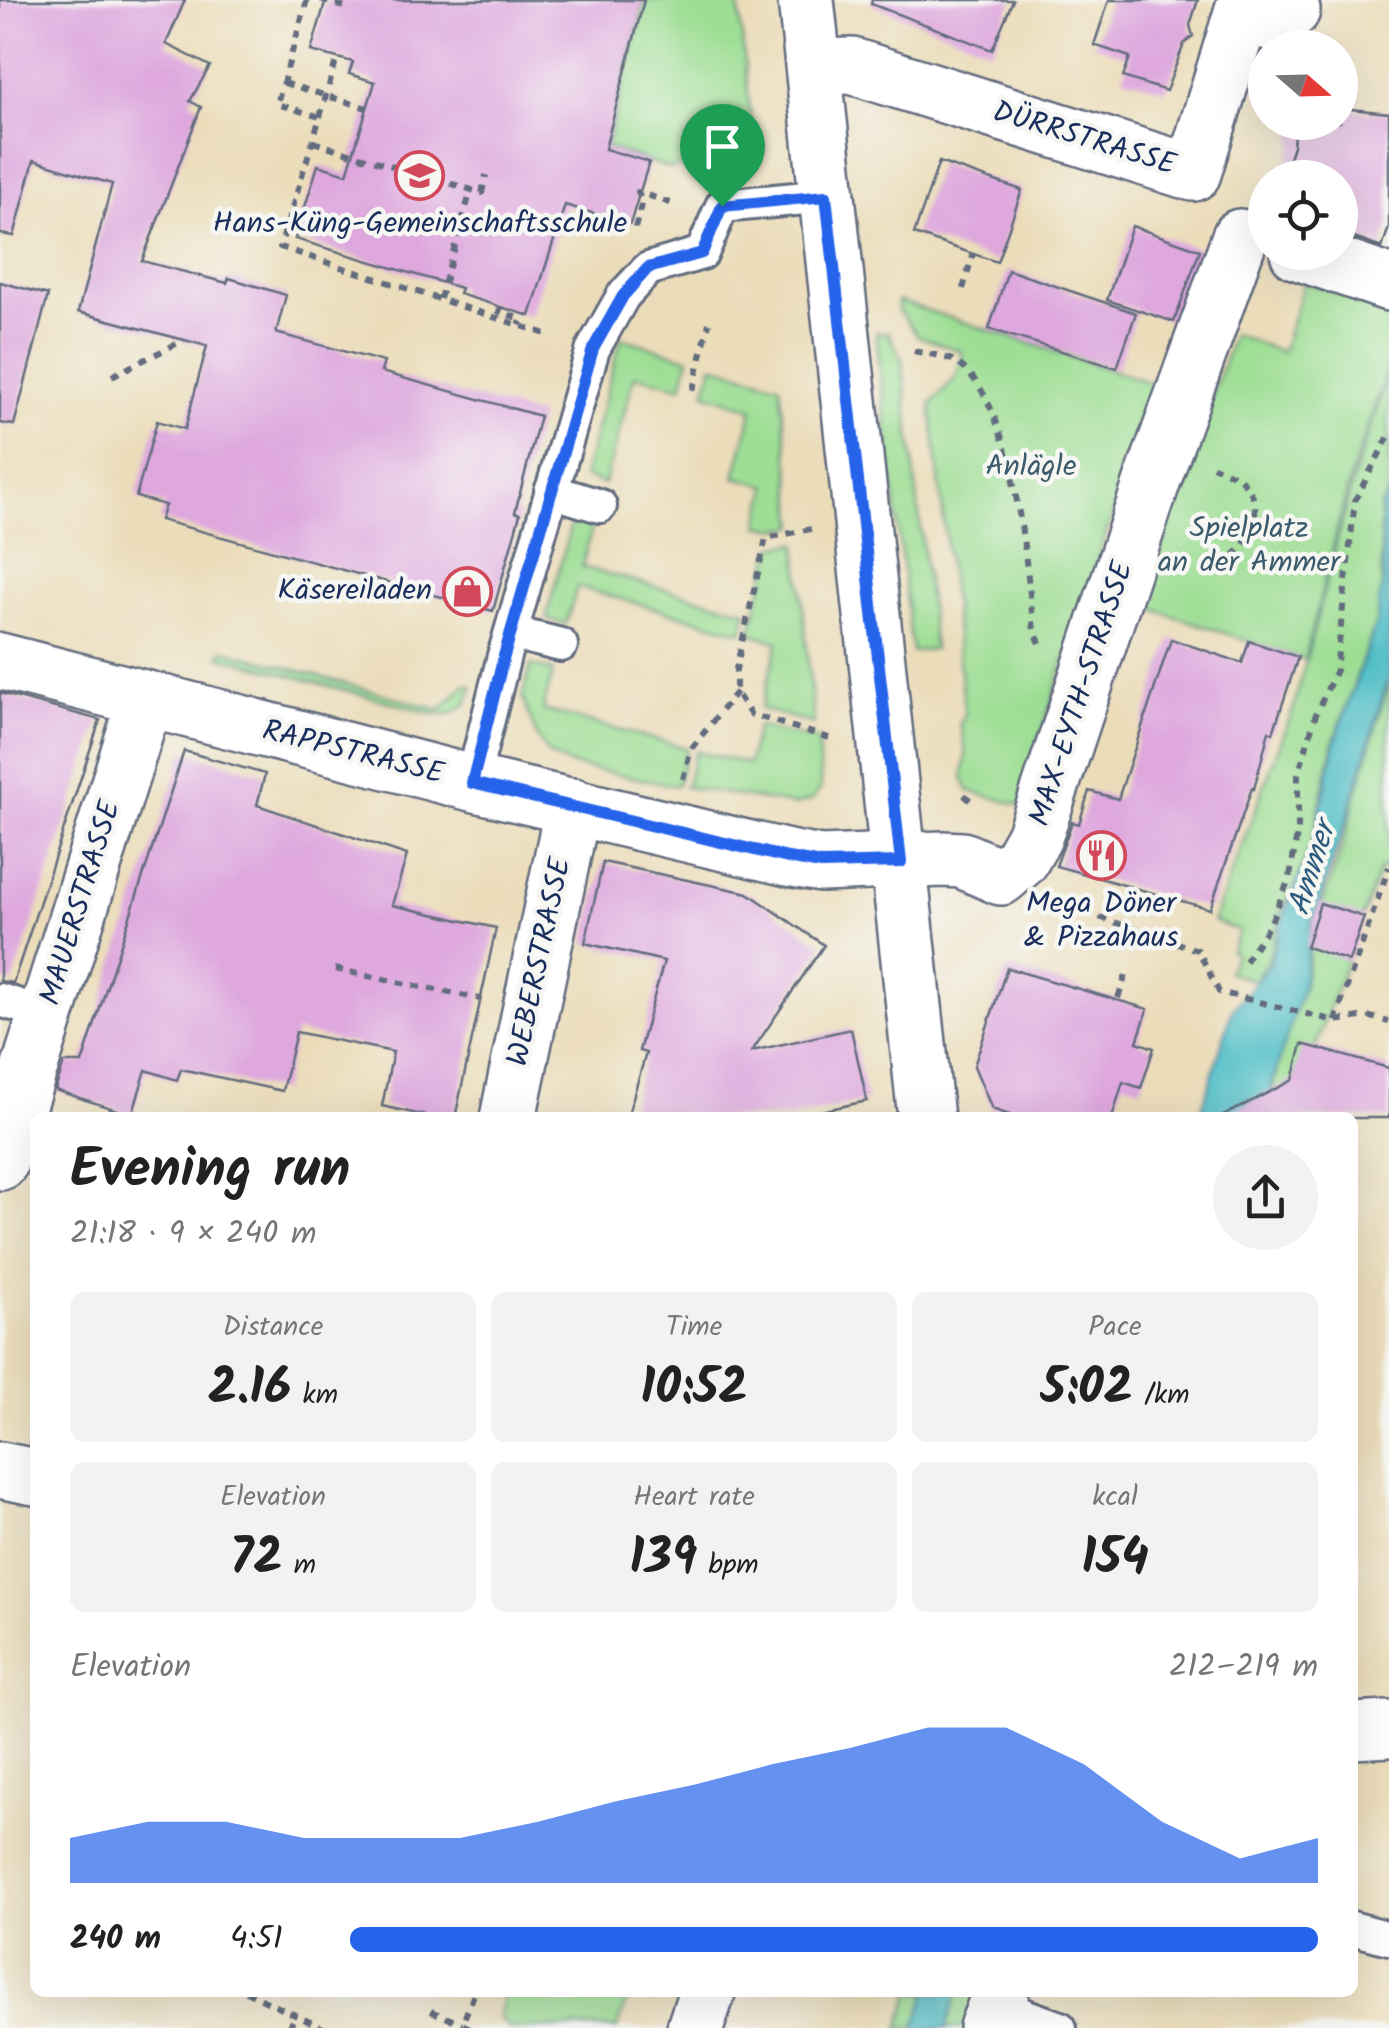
<!DOCTYPE html>
<meta charset="utf-8">
<style>
body{margin:0;font-family:Kalam,sans-serif;background:#f2f2f2;color:#222;height:100vh;display:flex;flex-direction:column;font-size:38px;white-space:nowrap}
*{box-sizing:border-box;margin:0}
p{font-size:32px;color:#767676}
.icon{flex:none;width:55px;height:55px;fill:none;stroke:currentColor;stroke-width:2;stroke-linecap:round;stroke-linejoin:round}
.map{position:relative;flex:1;overflow:hidden}
.sheet{position:absolute;left:30px;top:1112px;width:1328px;height:885px;display:flex;flex-direction:column;background:#fff;border-radius:15px;box-shadow:0 10px 40px #0002}
.sheet>*{flex:none}
.needle{width:65px;rotate:110deg}
.controls{position:absolute;left:1248px;top:30px;display:grid;gap:20px}
.controls a{display:grid;place-items:center;width:110px;height:110px;border-radius:50%;background:#fff;box-shadow:0 10px 40px #0002;font-size:50px}
.pin{position:absolute;display:grid;place-items:center;width:85px;height:85px;color:#fff;margin:-102px -42px;border-radius:50% 50% 50% 0;rotate:-45deg;box-shadow:0 0 10px #0007}
.pin .icon{rotate:45deg}
.round{display:grid;place-items:center;flex:none;width:105px;height:105px;border-radius:52px;background:#f2f2f2}
.summary{display:flex;align-items:center;justify-content:space-between;height:170px;padding:0 40px}
h1{font-size:55px;font-weight:800;line-height:75px}
.stats{display:grid;grid-template-columns:repeat(3,1fr);gap:15px;height:170px;padding:10px 40px}
.stats div{display:grid;align-content:center;border-radius:15px;background:#f2f2f2;text-align:center}
.stats b{font-size:50px;font-weight:800}
.stats small{font-size:28px;font-weight:400}
.stats p{font-size:28px}
.chart{height:280px;padding:20px 40px}
.chart p{display:flex;justify-content:space-between}
.chart svg{width:100%;height:180px;margin-top:10px;fill:#2563eb;opacity:.7}
ul{padding:0 40px;list-style:none;font-size:32px}
li{display:grid;grid-template-columns:160px 120px 1fr;align-items:center;height:75px}
li i{height:25px;border-radius:12px;background:#2563eb}
.map>svg:first-child{display:block}
</style>
<div class="map">
<svg width="1389" height="2028" viewBox="0 0 1389 2028">
<rect width="100%" height="100%" fill="#f6f6f2"/>
<filter id="ink" filterUnits="userSpaceOnUse"><feTurbulence type="fractalNoise" baseFrequency=".01" numOctaves="2"/><feDisplacementMap in="SourceGraphic" scale="20" xChannelSelector="R" yChannelSelector="G"/><feConvolveMatrix kernelMatrix="1 2 1 2 8 2 1 2 1" color-interpolation-filters="sRGB"/></filter>
<filter id="wash" filterUnits="userSpaceOnUse"><feTurbulence type="fractalNoise" baseFrequency=".0048" numOctaves="4" result="noise"/><feDisplacementMap in="SourceGraphic" scale="40" xChannelSelector="R" yChannelSelector="G"/><feGaussianBlur stdDeviation="2.25" result="paint"/><feColorMatrix in="noise" values="0 0 0 0 0 0 0 0 0 0 0 0 0 0 0 0 0 1.4 0 .05"/><feComposite in="paint" operator="in"/></filter>
<g filter="url(#wash)">
<rect width="100%" height="100%" fill="#ebddba"/>
<!-- green -->
<g fill="#9ede94" stroke="#5c8679" stroke-width="2.5">
<polygon points="646,0 738,0 754,147 671,169 606,147"/>
<polygon points="1304,282 1389,309 1389,365 1351,474 1305,660 1141,605 1233,334 1282,352"/>
<polygon points="898,301 1155,384 1024,785 1022,806 969,791 963,778 966,753 960,723 965,716 931,405 956,377 963,352 918,336 898,310"/>
<polygon points="888,332 902,359 934,649 912,652 876,333"/>
<polygon points="621,338 689,358 682,387 635,375 604,484 583,477"/>
<polygon points="713,365 780,385 796,526 777,529 759,525 768,486 735,477 753,409 705,393"/>
<polygon points="1389,373 1389,490 1380,507 1382,588 1376,622 1334,740 1312,841 1296,884 1283,907 1268,960 1254,981 1228,972 1235,954 1231,951 1239,931 1213,921 1293,710 1354,475"/>
<polygon points="572,520 592,526 582,567 747,611 742,632 577,587 566,624 546,619"/>
<polygon points="797,543 814,724 761,709 778,642 750,633 773,547"/>
<polygon points="224,650 440,710 466,684 473,686 467,704 450,714 433,714 219,656"/>
<polygon points="531,665 553,671 543,710 687,748 677,786 570,765 549,755 537,737 522,697"/>
<polygon points="1389,681 1389,863 1379,871 1290,1117 1265,1118 1285,1037 1303,988 1315,922 1339,857"/>
<polygon points="757,726 818,740 821,788 812,800 796,805 685,787 696,751 748,764"/>
<polygon points="503,1993 503,1992 629,1993 617,2028 509,2028 499,2018"/>
<polygon points="911,1993 992,1993 980,2028 899,2028"/>
</g>
<!-- water -->
<g fill="#52c0c8" stroke="#367893" stroke-width="2.5">
<polygon points="1389,492 1389,674 1346,822 1312,922 1302,990 1272,1082 1265,1117 1199,1118 1232,1010 1269,965 1286,910 1314,842 1335,742 1376,623 1383,579 1381,507"/>
<polygon points="927,1993 958,1993 946,2028 915,2028"/>
</g>
<g id="blocks">
<!-- building -->
<g fill="#dea7de">
<polygon points="0,0 185,0 166,44 210,66 190,101 201,107 142,261 227,283 229,278 286,295 276,333 384,362 381,372 540,416 515,512 520,514 493,611 160,520 165,505 136,497 157,421 185,429 207,346 78,312 112,184 34,160 14,236 0,234"/>
<polygon points="326,0 644,0 605,149 649,162 630,224 565,205 530,316 459,294 461,288 295,239 318,165 347,174 375,82 349,74 353,62 311,51"/>
<polygon points="872,0 1013,0 992,50 871,4"/>
<polygon points="1109,0 1198,0 1190,25 1193,36 1184,44 1166,91 1123,77 1130,57 1094,45"/>
<polygon points="1340,108 1389,113 1389,227 1382,248 1340,233 1340,178 1282,178 1293,146 1295,122 1340,122"/>
<polygon points="939,162 1022,190 997,262 914,234"/>
<polygon points="1132,226 1200,250 1174,322 1107,300"/>
<polygon points="1008,270 1136,313 1117,368 989,329"/>
<polygon points="0,282 48,295 14,425 0,423"/>
<polygon points="1171,639 1242,663 1249,641 1298,657 1273,733 1269,731 1254,789 1252,788 1210,909 1056,866 1072,822 1079,824 1089,791 1118,799"/>
<polygon points="0,693 100,720 13,983 0,981"/>
<polygon points="184,751 265,774 257,805 407,855 392,905 496,928 455,1118 435,1118 382,1106 393,1052 296,1032 282,1091 181,1069 177,1080 146,1070 132,1115 55,1090 64,1063 82,1063"/>
<polygon points="603,862 748,893 824,945 752,1051 851,1029 867,1101 788,1118 627,1118 646,1053 639,1051 664,961 585,943"/>
<polygon points="1320,903 1364,917 1349,961 1306,947"/>
<polygon points="1007,968 1148,1009 1137,1042 1154,1048 1141,1088 1123,1082 1112,1118 1018,1118 992,1109 974,1066"/>
<polygon points="1302,1044 1389,1068 1389,1118 1219,1118 1293,1080"/>
</g>
</g>
</g>
<g filter="url(#ink)">
<use href="#blocks" fill-opacity="0" stroke="#646c7e" stroke-width="2.5"/>
<g fill="none" stroke-linecap="round" stroke-linejoin="round">
<defs>
<g id="service">
<polyline points="551,491 600,506"/>
<polyline points="512,633 561,645"/>
<polyline points="472,783 504,656 593,349 623,296 648,269 702,253 722,206 826,196"/>
<polyline points="0,1000 46,1014"/>
<polyline points="1352,1928 1389,1938"/>
<polyline points="996,2005 1060,2028"/>
</g>
<g id="minor">
<polyline points="1242,14 1275,24 1292,10"/>
<polyline points="814,67 852,66 1193,173 1246,0"/>
<polyline points="1298,252 1389,283"/>
<polyline points="0,661 472,783 788,858 821,864 943,859 962,860 1001,877 1021,860 1034,837 1152,482 1240,237"/>
<polyline points="508,1118 573,806"/>
<polyline points="0,1162 145,701"/>
<polyline points="0,1470 35,1477"/>
<polyline points="1352,1731 1389,1729"/>
<polyline points="987,2028 1001,1992"/>
</g>
<g id="secondary">
<polyline points="806,0 926,1118"/>
<polyline points="695,2028 707,1992"/>
</g>
</defs>
<!-- service casing -->
<use href="#service" stroke="#646c7e" stroke-width="38"/>
<!-- minor casing -->
<use href="#minor" stroke="#646c7e" stroke-width="60"/>
<!-- secondary casing -->
<use href="#secondary" stroke="#646c7e" stroke-width="60"/>
<!-- path -->
<g stroke="#646c7e" stroke-width="6" stroke-dasharray="8 8" stroke-linecap="butt">
<polyline points="307,0 277,104 320,117 280,247 552,336"/>
<polyline points="321,0 351,9"/>
<polyline points="284,83 367,108"/>
<polyline points="320,117 337,57"/>
<polyline points="313,142 482,193 486,175"/>
<polyline points="635,228 642,202 638,192 676,205"/>
<polyline points="963,289 973,254"/>
<polyline points="440,299 471,190"/>
<polyline points="501,307 499,312 522,319 519,325"/>
<path d="M914 351C926 354 941 355 952 360 1014 391 1026 566 1034 630L1040 643"/>
<polyline points="112,376 184,340"/>
<polyline points="693,390 709,323"/>
<polyline points="811,529 766,538 736,669 736,692 750,714 829,738"/>
<path d="M1207 574C1239 562 1276 511 1241 480 1233 474 1222 470 1213 466"/>
<polyline points="683,779 691,749 736,692"/>
<polyline points="964,795 976,805"/>
<polyline points="1054,902 1198,950 1219,992 1335,1021 1367,1016 1389,1022"/>
<polyline points="1245,961 1270,924 1290,877 1298,828 1298,775 1316,714 1336,670 1355,500 1389,436"/>
<polyline points="335,969 480,999"/>
<polyline points="1118,998 1126,975"/>
<polyline points="1335,1021 1389,867"/>
<polyline points="246,1992 323,2028"/>
<polyline points="431,2011 462,2024"/>
<polyline points="289,2028 296,2015"/>
<polyline points="470,2028 462,2024 475,1992"/>
</g>
<!-- service -->
<use href="#service" stroke="#fff" stroke-width="32"/>
<!-- minor -->
<use href="#minor" stroke="#fff" stroke-width="55"/>
<!-- secondary -->
<use href="#secondary" stroke="#fff" stroke-width="55"/>
</g>
</g>
<g fill="none" stroke-linecap="round" stroke-linejoin="round" filter="url(#ink)">
<defs>
<polygon id="route" points="826,196 901,862 821,864 788,858 472,783 504,656 593,349 623,296 648,268 702,253 722,206"/>
</defs>
<!-- route casing -->
<use href="#route" stroke="#fff" stroke-width="20"/>
<!-- route -->
<use href="#route" stroke="#2563eb" stroke-width="12"/>
</g>
<!-- icons -->
<defs>
<symbol id="school-ring" viewBox="-11 -11 22 22"><circle r="9.5" fill="#f6f6f2" stroke="#d1495b" stroke-width="1.5"/><path d="M0-5L7-2L0 1L-7-2ZM-4 1L0 2.5L4 1V4Q0 6-4 4Z" fill="#d1495b"/></symbol>
<symbol id="shop-ring" viewBox="-11 -11 22 22"><circle r="9.5" fill="#f6f6f2" stroke="#d1495b" stroke-width="1.5"/><path d="M-5-2.5h2.3a2.7 3.5 0 0 1 5.4 0H5L5.5 6h-11ZM-1.5-2.5h3a1.5 2.3 0 0 0-3 0Z" fill="#d1495b"/></symbol>
<symbol id="restaurant-ring" viewBox="-11 -11 22 22"><circle r="9.5" fill="#f6f6f2" stroke="#d1495b" stroke-width="1.5"/><path d="M-5-6h1v4h1v-4h1v4h1v-4h1v5L-1.5 .5V6h-2V.5L-5-1ZM5-6V6H3V1.5H1.5Q1.5-4 5-6Z" fill="#d1495b"/></symbol>
</defs>
<g fill-rule="evenodd">
<use href="#school-ring" x="392" y="148" width="55" height="55"/>
<use href="#shop-ring" x="440" y="564" width="55" height="55"/>
<use href="#restaurant-ring" x="1074" y="828" width="55" height="55"/>
</g>
<g text-anchor="middle" dominant-baseline="central" stroke-width="9" stroke-linejoin="round" paint-order="stroke">
<!-- street labels -->
<g font-size="30" fill="#1b2f5e" stroke="#f6f6f2">
<text transform="translate(1084 139) rotate(17)">DÜRRSTRASSE</text>
<text transform="translate(1082 694) rotate(-72)">MAX-EYTH-STRASSE</text>
<text transform="translate(353 753) rotate(14)">RAPPSTRASSE</text>
<text transform="translate(81 903) rotate(-73)">MAUERSTRASSE</text>
<text transform="translate(540 962) rotate(-78)">WEBERSTRASSE</text>
</g>
<!-- poi labels -->
<g font-size="30" fill="#1b2f5e" stroke="#f6f6f2">
<text x="420" y="224">Hans-Küng-Gemeinschaftsschule</text>
<text x="432" y="591" text-anchor="end">Käsereiladen</text>
<text x="1101" y="904">Mega Döner<tspan x="1101" dy="34">&amp; Pizzahaus</tspan></text>
</g>
<!-- park labels -->
<g font-size="30" fill="#3c5b6c" stroke="#f6f6f2">
<text x="1031" y="467">Anlägle</text>
<text x="1249" y="529">Spielplatz<tspan x="1249" dy="34">an der Ammer</tspan></text>
</g>
<!-- water labels -->
<g font-size="32" font-style="italic" fill="#2c5a7e" stroke="#f6f6f2">
<text transform="translate(1313 869) rotate(-73)">Ammer</text>
</g>
</g>
</svg>
<div class="controls">
<a><svg class="needle" viewBox="-14 -14 28 28"><path d="M0-13l5 13h-10z" fill="#e53935"/><path d="M0 13l5-13h-10z" fill="#767676"/></svg></a>
<a><svg class="icon" aria-label="locate" viewBox="0 0 24 24"><circle cx="12" cy="12" r="6"/><path d="M12 2v4M12 18v4M2 12h4M18 12h4"/></svg></a>
</div>
<div class="pin" style="left:722px;top:206px;background:#1e9e55"><svg class="icon" aria-label="arrive" viewBox="0 0 24 24"><path d="M6 21V4h12l-3 4 3 4H6"/></svg></div>
<section class="sheet">
<div class="summary"><div><h1>Evening run</h1><p>21:18 · 9 × 240 m</p></div><a class="round"><svg class="icon" aria-label="share" viewBox="0 0 24 24"><path d="M12 15V3M7 8l5-5 5 5M5 13v7h14v-7"/></svg></a></div>
<div class="stats">
<div><p>Distance</p><b>2.16<small> km</small></b></div>
<div><p>Time</p><b>10:52</b></div>
<div><p>Pace</p><b>5:02<small> /km</small></b></div>
</div>
<div class="stats">
<div><p>Elevation</p><b>72<small> m</small></b></div>
<div><p>Heart rate</p><b>139<small> bpm</small></b></div>
<div><p>kcal</p><b>154</b></div>
</div>
<div class="chart"><p><span>Elevation</span>212–219 m</p>
<svg viewBox="0 0 160 44" preserveAspectRatio="none"><path d="M0 44V33L10 29L20 29L30 33L40 33L50 33L60 29L70 24L80 20L90 15L100 11L110 6L120 6L130 15L140 29L150 38L160 33V44z"/></svg>
</div>
<ul>
<li><b>240 m</b>4:51<i style="width:100%"></i></li>
</ul>
</section>
</div>
